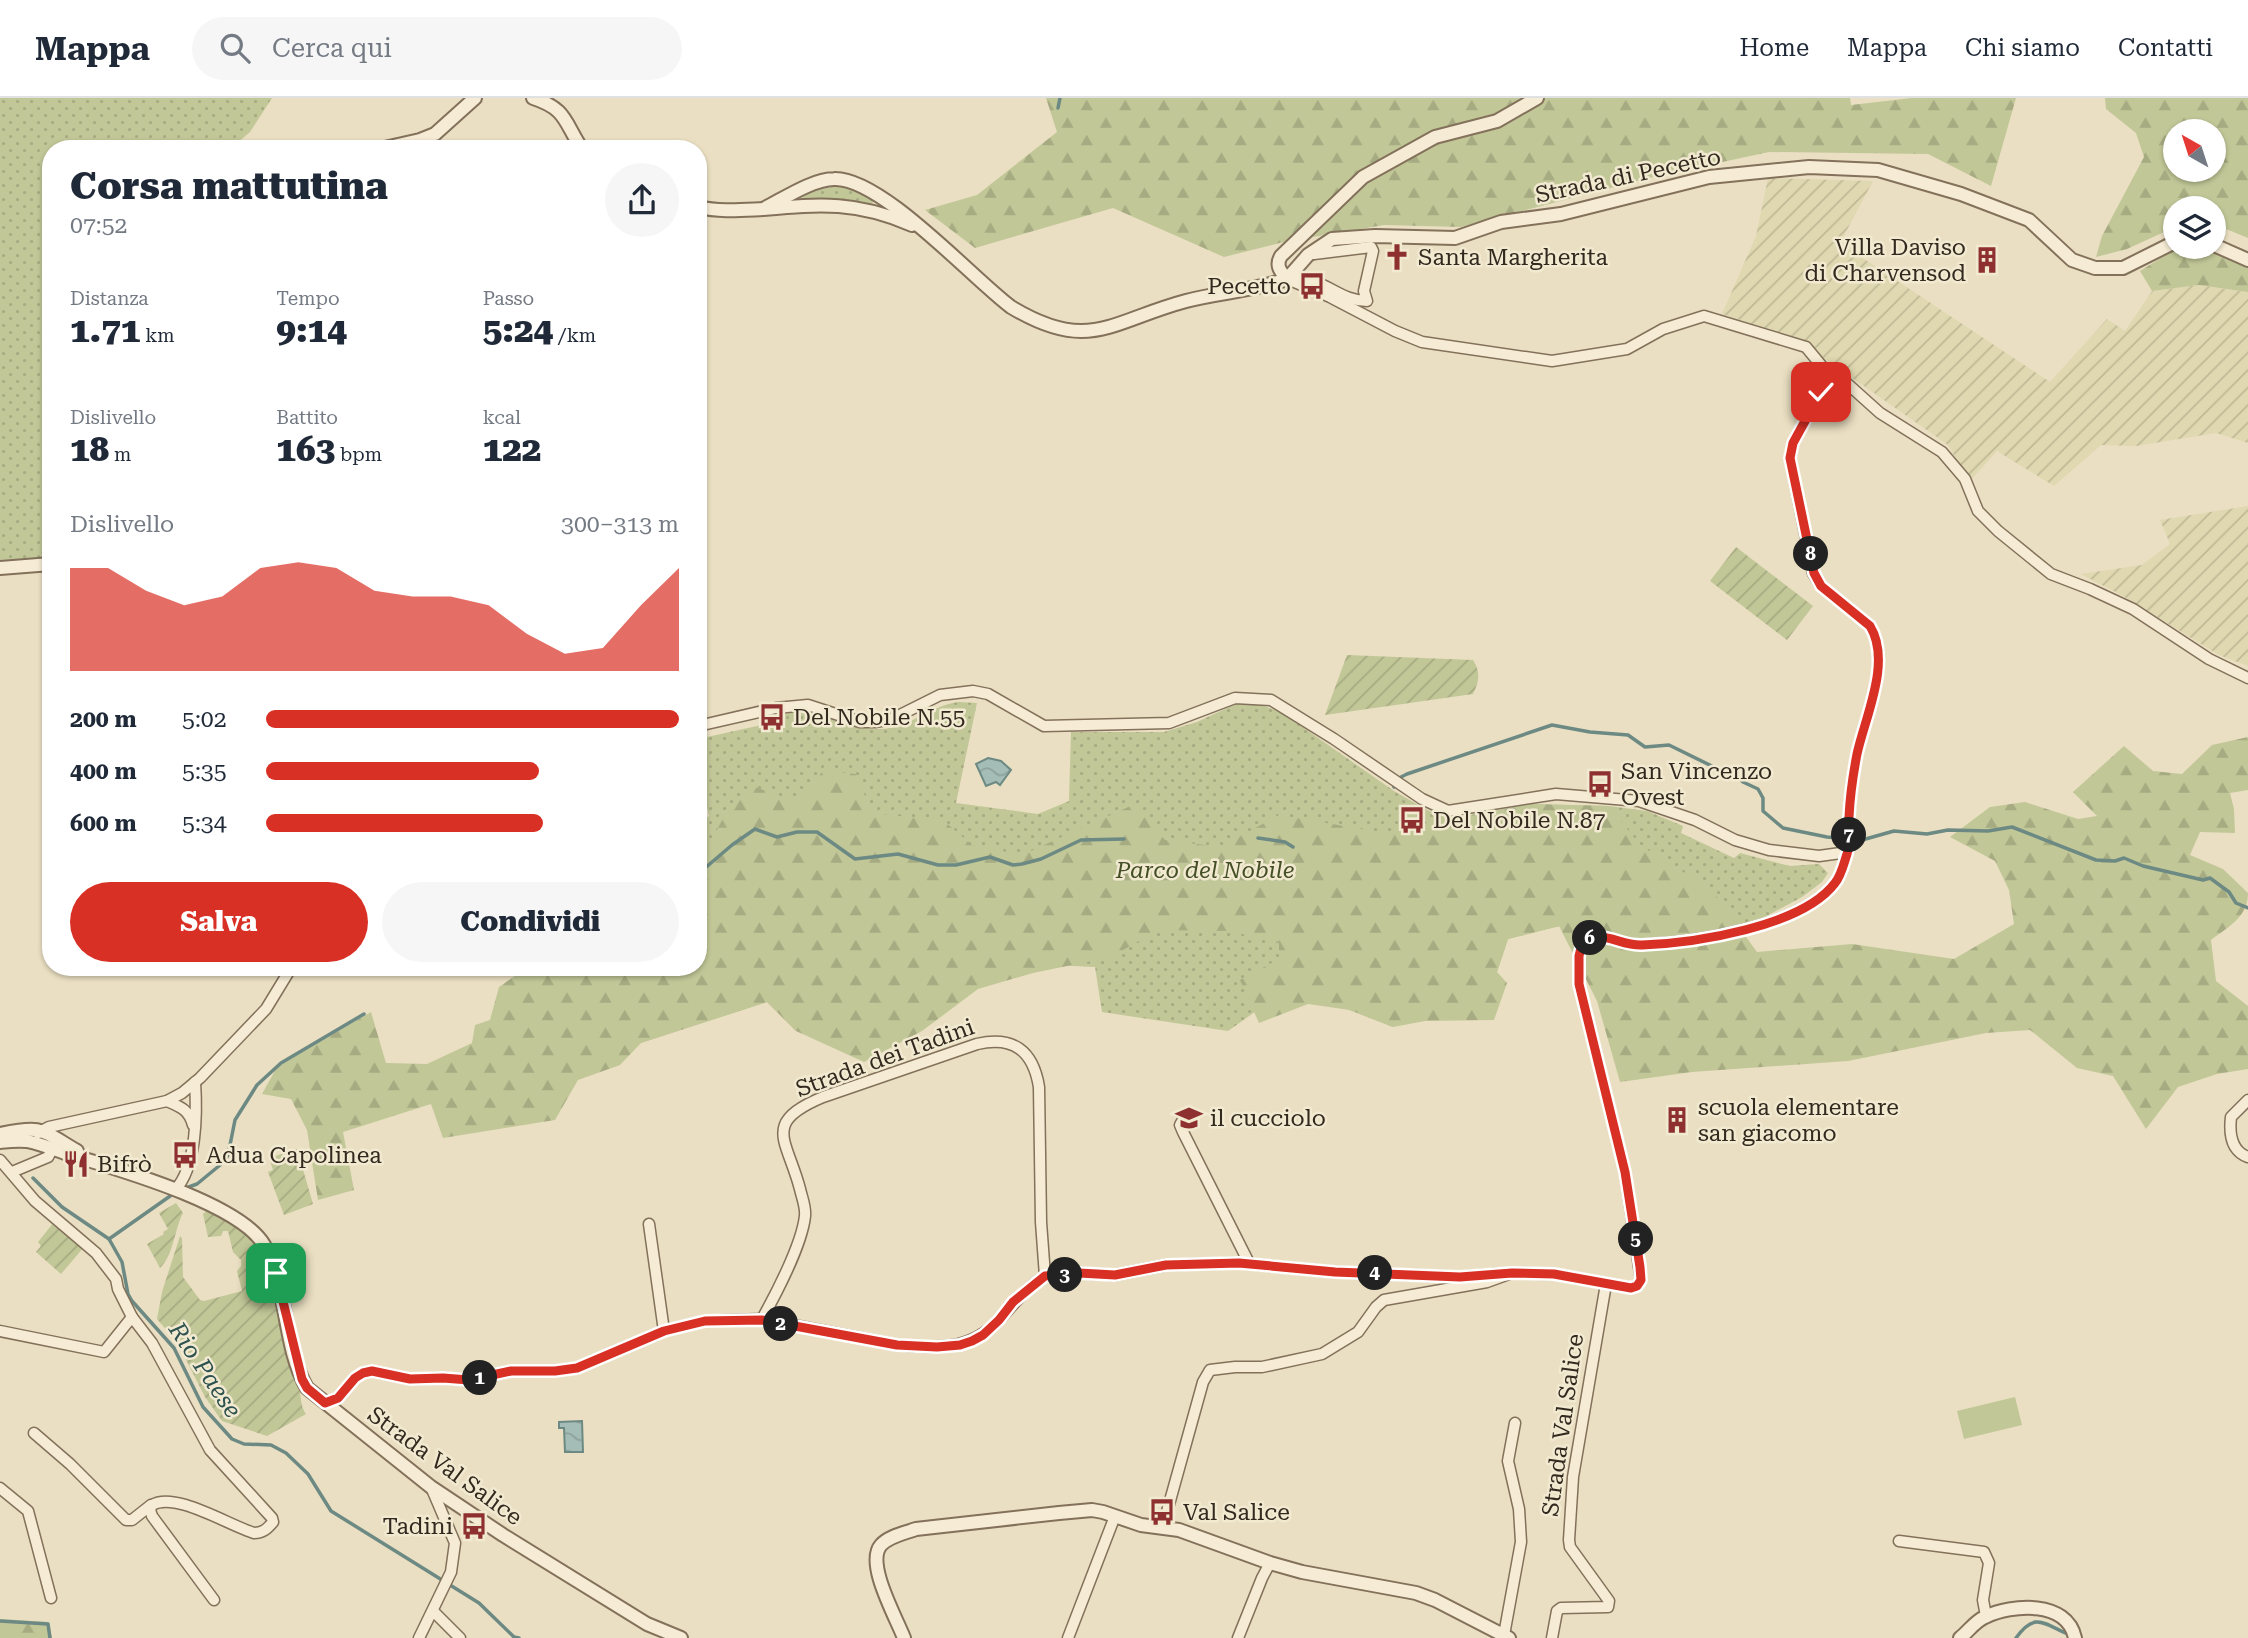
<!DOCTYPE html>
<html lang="it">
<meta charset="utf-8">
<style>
body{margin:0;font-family:"Roboto Serif",serif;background:#f6f6f7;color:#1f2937;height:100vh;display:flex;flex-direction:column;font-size:26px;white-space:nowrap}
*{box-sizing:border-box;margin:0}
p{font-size:23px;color:#747a83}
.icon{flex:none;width:38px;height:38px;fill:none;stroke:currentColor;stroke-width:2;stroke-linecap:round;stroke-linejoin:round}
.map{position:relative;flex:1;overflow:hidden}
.sheet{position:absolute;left:42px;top:42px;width:665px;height:836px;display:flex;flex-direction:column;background:#fff;border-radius:28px;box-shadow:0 2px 5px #0004}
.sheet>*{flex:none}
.needle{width:46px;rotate:321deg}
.controls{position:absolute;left:2163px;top:21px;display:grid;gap:14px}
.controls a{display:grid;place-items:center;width:63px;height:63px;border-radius:50%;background:#fff;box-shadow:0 2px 5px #0004;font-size:35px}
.pin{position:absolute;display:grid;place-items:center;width:60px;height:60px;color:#fff;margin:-30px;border-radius:14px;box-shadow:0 4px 10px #0006}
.km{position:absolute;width:35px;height:35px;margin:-18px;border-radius:50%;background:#222;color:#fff;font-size:19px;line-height:35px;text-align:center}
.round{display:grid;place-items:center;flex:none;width:74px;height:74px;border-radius:37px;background:#f6f6f7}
.summary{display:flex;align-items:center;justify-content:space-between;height:119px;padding:0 28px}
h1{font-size:38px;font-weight:800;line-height:52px}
.figures{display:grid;grid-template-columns:repeat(3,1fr);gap:10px;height:119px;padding:7px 28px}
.figures div{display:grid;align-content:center}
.figures b{font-size:35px;font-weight:800}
.figures small{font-size:19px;font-weight:400}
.figures p{font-size:19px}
.chart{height:196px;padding:14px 28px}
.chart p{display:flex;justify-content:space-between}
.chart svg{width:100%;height:126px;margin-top:7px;fill:#d93025;opacity:.7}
.button{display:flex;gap:14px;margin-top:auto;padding:14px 28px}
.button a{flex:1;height:80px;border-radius:42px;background:#d93025;color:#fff;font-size:28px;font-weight:800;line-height:80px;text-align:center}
.button a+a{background:#f6f6f7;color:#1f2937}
ul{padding:0 28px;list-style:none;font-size:23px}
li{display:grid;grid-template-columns:112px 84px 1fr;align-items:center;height:52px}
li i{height:18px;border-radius:9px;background:#d93025}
header{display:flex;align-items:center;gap:42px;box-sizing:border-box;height:98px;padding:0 35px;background:#fff;border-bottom:2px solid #e0e1e3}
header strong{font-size:33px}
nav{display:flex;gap:38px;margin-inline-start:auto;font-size:24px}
.search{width:490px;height:63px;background:#f6f6f7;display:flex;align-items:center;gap:18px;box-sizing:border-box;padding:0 24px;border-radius:38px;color:#747a83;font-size:26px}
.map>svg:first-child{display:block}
</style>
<header>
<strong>Mappa</strong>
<div class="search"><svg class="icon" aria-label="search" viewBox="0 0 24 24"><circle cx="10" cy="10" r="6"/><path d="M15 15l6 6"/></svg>Cerca qui</div>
<nav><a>Home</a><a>Mappa</a><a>Chi siamo</a><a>Contatti</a></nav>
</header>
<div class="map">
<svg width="2248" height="1540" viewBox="0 0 2248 1540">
<defs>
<pattern id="farmland-furrows" width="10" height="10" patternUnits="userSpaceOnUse" patternTransform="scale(1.75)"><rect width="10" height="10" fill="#dfd8b0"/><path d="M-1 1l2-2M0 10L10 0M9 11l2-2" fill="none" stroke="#c0b997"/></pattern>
<pattern id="grass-dots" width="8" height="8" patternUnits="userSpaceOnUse" patternTransform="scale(1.75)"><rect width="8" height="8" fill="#c1c797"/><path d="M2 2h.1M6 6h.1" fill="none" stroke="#a6ab82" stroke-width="1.8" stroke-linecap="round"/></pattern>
<pattern id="forest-firs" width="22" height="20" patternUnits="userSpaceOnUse" patternTransform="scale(1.75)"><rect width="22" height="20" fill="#c1c797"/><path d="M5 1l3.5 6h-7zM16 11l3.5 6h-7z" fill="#a6ab82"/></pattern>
<pattern id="garden-furrows" width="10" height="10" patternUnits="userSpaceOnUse" patternTransform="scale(1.75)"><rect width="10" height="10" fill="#c1c797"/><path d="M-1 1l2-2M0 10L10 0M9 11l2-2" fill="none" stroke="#a6ab82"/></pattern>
<pattern id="water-waves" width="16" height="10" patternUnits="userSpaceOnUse" patternTransform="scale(1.75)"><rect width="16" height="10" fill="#a4bdb6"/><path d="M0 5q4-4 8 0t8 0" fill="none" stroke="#8ea29c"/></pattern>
</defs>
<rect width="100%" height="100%" fill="#eadfc2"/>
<!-- farmland -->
<g fill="url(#farmland-furrows)">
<polygon points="1768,80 1873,83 1840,145 2050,284 2107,221 2125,233 2152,193 2199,187 2248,194 2248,345 2216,335 2136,348 2101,347 2054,388 1997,353 1970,383 1948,347 1797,241 1722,216 1756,138"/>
<polygon points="2248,408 2248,568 2219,557 2123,498 2081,476 2142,467 2170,446 2160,422"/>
</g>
<!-- grass -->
<g fill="url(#grass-dots)">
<polygon points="0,0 272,0 250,34 230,51 51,51 51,458 27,462 0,463"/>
<path d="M838 88 850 91 874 102 871 108 799 103C808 92 825 90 838 88Z"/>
<path d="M959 604 977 605 956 705 1038 716 1069 703 1071 634H1164L1197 624 1238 605 1258 606 1281 614 1394 693 1427 712 1452 720 1531 706 1609 708 1647 713 1683 728 1681 735 1734 760 1740 755 1790 768 1819 766 1828 775 1822 784 1802 799 1748 828 1703 835 1560 828 1508 841 1497 874 1393 929 1290 889 1228 933 1102 914 1095 869 987 864 904 908 796 933 767 904 588 962 698 870V725L709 718 703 692 698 690V641L771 625V618C785 616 800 613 814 615 836 620 855 631 878 631 908 632 930 607 959 604Z"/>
</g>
<!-- forest -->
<g fill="url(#forest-firs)" fill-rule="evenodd">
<polygon points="1046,0 1850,0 1851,7 1912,0 2016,0 1991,88 1928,56 1769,54 1657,78 1461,129 1384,127 1284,144 1224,159 1113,110 975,150 925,112 977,97 1057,34"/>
<path d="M2105 0H2248V140L2214 126V110H2175V129L2127 151 2096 159 2102 138 2144 59 2136 35 2106 11ZM2175 33H2214V72H2175Z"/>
<polygon points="2204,149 2248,166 2248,194 2199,187 2152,193 2140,173 2177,150"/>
<path d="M2248 639V692L2230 695 2234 711 2235 735 2200 734 2190 757 2223 771 2248 795C2248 819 2228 829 2211 842L2216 883 2248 908V971L2217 976 2178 989 2146 1031 2113 978 2077 970 2030 932 1986 935 1848 963 1692 974 1620 984 1597 903 1559 828 1508 841 1497 874 1507 885 1494 922 1425 923 1393 929 1350 912 1308 906 1259 925 1240 882 1279 861V844L1229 833 1158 832 1111 859 1033 875 978 891 922 933 864 964 796 933 767 904 641 945 620 967 578 982 555 1022 443 1040 431 1006 343 1034 354 1092 318 1102 307 1032 291 1001 262 996 277 969 371 914 386 965 427 966 472 945 475 927 490 922 499 889 526 870H698V767L727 713 755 689 786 700 799 701 823 673 856 676 872 715 944 723 972 747 1022 757 1135 706 1165 742 1221 749 1279 717 1385 735 1531 706 1609 708 1640 747 1712 792 1757 854 1852 846 1954 861 2014 826 2009 792 1995 763 1950 739 1990 709 2025 704 2078 721 2097 718 2073 694 2124 648 2153 673 2182 676 2212 647Z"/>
<polygon points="0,1521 49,1524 52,1540 0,1540"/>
</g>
<!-- garden -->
<g fill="url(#garden-furrows)">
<polygon points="1736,449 1813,508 1787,542 1710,483"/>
<path d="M1347 557 1473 562C1481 574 1479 584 1473 596L1325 617Z"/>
<polygon points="297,1051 313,1106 284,1117 268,1074 273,1072 269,1060"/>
<path d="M176 1105 183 1115C174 1132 174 1157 160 1170L147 1146 164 1136 163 1134 168 1131 159 1115Z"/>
<path d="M206 1113C222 1120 240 1130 252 1143 278 1170 286 1241 294 1278 303 1289 298 1305 306 1316L267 1338 222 1323 205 1299 177 1244 157 1221 162 1194 180 1138 182 1140 183 1179 200 1202 204 1203 242 1193 237 1173 241 1168V1162L233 1154 228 1133H223L221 1138 208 1139 203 1116Z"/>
<polygon points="54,1124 84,1149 61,1176 36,1154 41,1148 38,1144"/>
</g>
<!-- pitch -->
<polygon fill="#c1c797" points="2015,1299 2022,1327 1964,1341 1957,1313"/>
<!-- water -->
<g fill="url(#water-waves)" stroke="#6c8a83" stroke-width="2">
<polygon points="988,660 1001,663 1011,672 1000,687 996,684 986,688 976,666"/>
<polygon points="582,1323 583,1354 565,1354 564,1330 559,1330 559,1324"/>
</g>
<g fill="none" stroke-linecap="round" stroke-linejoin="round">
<!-- stream -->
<g stroke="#6c8a83" stroke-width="3.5">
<polyline points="1058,10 1060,0"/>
<polyline points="1394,689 1401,679 1407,676 1552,627 1590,634 1628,637 1645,649 1669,647 1724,674 1735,676 1743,684 1758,691 1763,700 1763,713 1783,730 1827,739 1862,742 1894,733 1927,736 1948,732 1988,733 2012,729 2096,762 2115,763 2124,760 2143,768 2203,782 2210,780 2229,794 2236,805 2248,810"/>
<polyline points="1258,740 1285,744 1293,749"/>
<polyline points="698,776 732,747 755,731 777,739 797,734 817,734 855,761 898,756 938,767 956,767 990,759 1013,767 1022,766 1041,761 1081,742 1124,741"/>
<polyline points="33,1080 62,1109 109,1141 122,1164 128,1196 132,1203 174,1250 203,1309 232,1341 244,1346 271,1347 286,1355 308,1376 331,1413 479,1505 514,1539 519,1540"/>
<polyline points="183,1091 197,1086 225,1063 228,1057 235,1022 257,987 281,965 364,916"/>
<polyline points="109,1141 173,1096"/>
<polyline points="0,1523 48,1526 50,1540"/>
<path d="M2016 1540C2035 1513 2044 1526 2070 1537"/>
</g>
<defs>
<g id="minor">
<polyline points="1287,181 1330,199 1395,233 1422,244 1552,263 1627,251 1663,231 1704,218 1806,249 1825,272 1841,280 1880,315 1942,354 1965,381 1978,413 1998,433 2051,476 2090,491 2133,511 2209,561 2248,580"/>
<path d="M1288 181C1324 177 1337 203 1367 203L1364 193 1373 153 1371 149 1314 156"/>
<polyline points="698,628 776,610 808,607 860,624 875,624 892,621 940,597 973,593 988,596 1044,628 1169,625 1235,600 1271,602 1334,641 1422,701 1448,713 1556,696 1639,703 1695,722 1735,742 1769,752 1819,758 1848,754"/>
<path d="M2248 1002 2231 1019C2229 1036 2231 1053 2248 1059"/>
<path d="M167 1003C181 1009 189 1012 193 1027"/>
<polyline points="1184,1020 1180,1027 1183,1034 1249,1165"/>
<polyline points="38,1035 49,1029 167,1003 182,995 200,980 266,911 291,870"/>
<polyline points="0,1062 35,1103 96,1155 116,1181 118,1191 132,1219 104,1254 0,1233"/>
<polyline points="12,1074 48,1059 53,1050"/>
<path d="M175 1092C197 1069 197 1014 195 984"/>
<polyline points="649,1126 664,1233"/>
<path d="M132 1219 152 1245 210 1352 272 1420 273 1424C267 1431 263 1435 254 1435 228 1427 175 1393 152 1407L150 1412 152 1418 214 1502"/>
<path d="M762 1221 897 1247C936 1250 969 1253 998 1223 1015 1205 1023 1193 1045 1178"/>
<path d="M325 1305 338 1300 355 1280 363 1275 372 1273 410 1281 443 1280 469 1282 511 1273H555L577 1270 664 1233 705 1223 762 1221C776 1196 802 1146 805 1118 806 1109 802 1100 800 1091 787 1041 761 1025 823 999L977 946C1013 938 1033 952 1039 989L1041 1124 1045 1178 1079 1175 1115 1177 1166 1167 1239 1165 1335 1174 1460 1179 1497 1176"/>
<polyline points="34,1335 70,1366 126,1422 132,1422 151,1407"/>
<polyline points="0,1390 28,1413 51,1500"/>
<path d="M1163 1428 1203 1284 1210 1272 1235 1269H1262L1322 1256 1358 1234 1376 1209 1384 1202 1487 1184 1512 1175 1554 1176 1631 1190 1637 1188 1641 1182 1625 1074 1579 886V858L1582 846C1604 830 1618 848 1642 847 1695 844 1801 829 1835 785 1841 778 1844 765 1847 756 1851 744 1849 732 1849 719 1850 698 1853 677 1857 656 1865 618 1892 565 1870 528L1821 488 1813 475 1790 360 1793 345 1821 294 1825 272"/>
<polyline points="1899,1443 1984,1454 1989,1465 1983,1502 1986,1518"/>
<polyline points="433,1513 460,1540"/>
<polyline points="1504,1537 1521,1444 1519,1411 1508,1363 1515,1325"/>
<polyline points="419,1540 451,1474 455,1445 431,1389"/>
<polyline points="1068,1540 1115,1418"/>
<polyline points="1238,1540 1262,1480 1270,1465"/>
<polyline points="1552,1540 1557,1513 1561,1510 1608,1509 1609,1503 1570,1449 1569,1442 1573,1379 1606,1186"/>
</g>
<g id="tertiary">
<path d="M533 0C567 11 564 24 582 51"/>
<polyline points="380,51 420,42 435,36 475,0"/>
<path d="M698 109C720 114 741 112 763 111 821 106 857 103 912 127"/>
<path d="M765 110C783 101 813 81 834 81 881 79 972 180 1011 209 1089 256 1111 223 1186 203 1220 194 1254 193 1287 181"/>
<polyline points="2214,147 2248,162"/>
<polyline points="1287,181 1308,157 1332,141 1375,138 1455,140 1501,124 1561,116 1709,79 1809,69 1878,72 1961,96 2029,122 2072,162 2095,170 2123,170 2175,144"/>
<path d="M1287 181C1281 174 1275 168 1281 158L1363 79 1435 39 1497 23 1537 0"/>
<polyline points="0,470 51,466"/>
<path d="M0 1036C44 1027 41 1032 77 1053"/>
<path d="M0 1044C9 1043 17 1042 27 1043 41 1046 54 1051 68 1056 114 1070 240 1105 264 1147 289 1191 282 1247 307 1290L431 1389 503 1437 647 1526 681 1540"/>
<path d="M904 1540C896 1519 865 1465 881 1447 889 1438 905 1435 916 1431L1059 1415 1092 1412 1103 1414 1141 1427 1179 1432 1270 1465 1302 1474 1416 1495 1435 1502 1509 1540"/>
<path d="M1960 1540C1968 1534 1975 1523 1985 1519 2012 1506 2067 1502 2075 1540"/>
</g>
</defs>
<!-- minor casing -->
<use href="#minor" stroke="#83715b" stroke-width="13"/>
<!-- tertiary casing -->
<use href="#tertiary" stroke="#83715b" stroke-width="16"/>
<!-- minor -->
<use href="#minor" stroke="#f6ecd5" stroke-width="10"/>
<!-- tertiary -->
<use href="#tertiary" stroke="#f6ecd5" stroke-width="12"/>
</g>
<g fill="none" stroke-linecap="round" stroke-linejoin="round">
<defs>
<path id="route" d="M276 1175 302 1281 307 1290 325 1305 338 1300 355 1280 363 1275 372 1273 410 1281 443 1280 469 1282 511 1273H555L577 1270 664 1233 705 1223 762 1222 897 1247 937 1249 960 1247 972 1243 983 1237 999 1222 1013 1204 1045 1178 1079 1175 1115 1177 1166 1167 1239 1165 1335 1174 1460 1179 1512 1175 1554 1176 1631 1190 1637 1188 1641 1182 1640 1169 1625 1074 1579 886V858L1582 846C1604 830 1618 848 1642 847 1694 845 1802 829 1835 785 1841 778 1844 765 1847 756 1851 744 1849 731 1849 719 1850 698 1853 677 1857 656 1865 619 1892 564 1870 528L1821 488 1814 475 1790 360 1793 345 1821 294"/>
</defs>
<!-- route casing -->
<use href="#route" stroke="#fff" stroke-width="14"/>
<!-- route -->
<use href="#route" stroke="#d93025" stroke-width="9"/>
</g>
<!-- icons -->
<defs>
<symbol id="church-bare" viewBox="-9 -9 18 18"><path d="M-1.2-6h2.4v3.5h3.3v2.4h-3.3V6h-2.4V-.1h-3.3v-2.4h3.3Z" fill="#8d302f" stroke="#f2e9d1" stroke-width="2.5" paint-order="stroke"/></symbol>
<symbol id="building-bare" viewBox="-9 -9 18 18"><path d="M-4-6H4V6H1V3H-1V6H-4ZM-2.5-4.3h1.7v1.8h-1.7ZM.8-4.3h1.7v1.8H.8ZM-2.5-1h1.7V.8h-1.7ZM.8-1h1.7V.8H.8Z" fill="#8d302f" stroke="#f2e9d1" stroke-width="2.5" paint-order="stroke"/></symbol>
<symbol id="bus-bare" viewBox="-9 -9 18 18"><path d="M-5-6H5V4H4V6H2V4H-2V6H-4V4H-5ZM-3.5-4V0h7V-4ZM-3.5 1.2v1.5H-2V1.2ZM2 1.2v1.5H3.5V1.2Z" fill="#8d302f" stroke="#f2e9d1" stroke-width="2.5" paint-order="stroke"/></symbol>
<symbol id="school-bare" viewBox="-9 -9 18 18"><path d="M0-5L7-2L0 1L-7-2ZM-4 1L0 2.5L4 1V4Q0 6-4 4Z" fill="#8d302f" stroke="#f2e9d1" stroke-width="2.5" paint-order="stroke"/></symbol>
<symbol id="restaurant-bare" viewBox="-9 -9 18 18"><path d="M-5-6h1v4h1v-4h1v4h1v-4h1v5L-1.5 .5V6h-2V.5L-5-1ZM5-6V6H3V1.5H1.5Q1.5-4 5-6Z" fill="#8d302f" stroke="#f2e9d1" stroke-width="2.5" paint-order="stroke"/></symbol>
</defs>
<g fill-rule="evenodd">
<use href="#church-bare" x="1378" y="140" width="38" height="38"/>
<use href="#building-bare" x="1968" y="143" width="38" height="38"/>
<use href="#bus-bare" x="1293" y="169" width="38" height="38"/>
<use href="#bus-bare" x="753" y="600" width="38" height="38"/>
<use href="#bus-bare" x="1581" y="667" width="38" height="38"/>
<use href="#bus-bare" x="1393" y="703" width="38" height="38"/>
<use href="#school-bare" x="1170" y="1001" width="38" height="38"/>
<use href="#building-bare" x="1658" y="1003" width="38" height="38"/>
<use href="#bus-bare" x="166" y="1038" width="38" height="38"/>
<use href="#restaurant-bare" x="57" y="1047" width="38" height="38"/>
<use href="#bus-bare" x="1143" y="1395" width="38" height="38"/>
<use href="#bus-bare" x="455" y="1409" width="38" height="38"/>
</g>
<g text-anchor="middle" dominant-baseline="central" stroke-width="5" stroke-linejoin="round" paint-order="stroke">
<!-- street labels -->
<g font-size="23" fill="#34291e" stroke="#f2e9d1">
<text transform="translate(1628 78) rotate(-12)">Strada di Pecetto</text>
<text transform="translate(885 960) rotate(-20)">Strada dei Tadini</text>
<text transform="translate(1563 1327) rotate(-82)">Strada Val Salice</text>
<text transform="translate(445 1368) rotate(36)">Strada Val Salice</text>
</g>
<!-- poi labels -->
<g font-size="23" fill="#34291e" stroke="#f2e9d1" text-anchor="start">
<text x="1966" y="149" text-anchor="end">Villa Daviso<tspan x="1966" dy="26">di Charvensod</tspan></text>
<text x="1418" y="159">Santa Margherita</text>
<text x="1291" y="188" text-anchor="end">Pecetto</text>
<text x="793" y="619">Del Nobile N.55</text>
<text x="1621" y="673">San Vincenzo<tspan x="1621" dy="26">Ovest</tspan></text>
<text x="1433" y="722">Del Nobile N.87</text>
<text x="1698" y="1009">scuola elementare<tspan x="1698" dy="26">san giacomo</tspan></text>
<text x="1210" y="1020">il cucciolo</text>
<text x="206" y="1057">Adua Capolinea</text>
<text x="97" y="1066">Bifrò</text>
<text x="1183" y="1414">Val Salice</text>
<text x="453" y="1428" text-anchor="end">Tadini</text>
</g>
<!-- park labels -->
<g font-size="23" font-style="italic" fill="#444f26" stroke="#f2e9d1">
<text x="1205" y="772">Parco del Nobile</text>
</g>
<!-- water labels -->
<g font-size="24" font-style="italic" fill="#2e5250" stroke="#f2e9d1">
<text transform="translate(205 1272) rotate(56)">Rio Paese</text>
</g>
</g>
</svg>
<div class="controls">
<a><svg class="needle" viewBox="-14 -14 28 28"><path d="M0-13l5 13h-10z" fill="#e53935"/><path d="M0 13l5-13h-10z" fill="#747a83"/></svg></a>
<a><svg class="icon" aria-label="layers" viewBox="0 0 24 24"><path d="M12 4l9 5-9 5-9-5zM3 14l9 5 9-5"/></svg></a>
</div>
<div class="pin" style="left:276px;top:1175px;background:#1e9e55"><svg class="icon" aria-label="arrive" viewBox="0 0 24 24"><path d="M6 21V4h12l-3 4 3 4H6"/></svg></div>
<div class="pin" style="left:1821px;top:294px;background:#d93025"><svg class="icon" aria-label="check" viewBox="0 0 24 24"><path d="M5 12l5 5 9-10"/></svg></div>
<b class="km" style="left:480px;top:1280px">1</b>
<b class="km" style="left:781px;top:1226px">2</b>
<b class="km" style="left:1065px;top:1177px">3</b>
<b class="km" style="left:1375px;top:1175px">4</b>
<b class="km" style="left:1636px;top:1141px">5</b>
<b class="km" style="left:1590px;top:840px">6</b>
<b class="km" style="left:1849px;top:737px">7</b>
<b class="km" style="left:1811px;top:456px">8</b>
<section class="sheet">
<div class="summary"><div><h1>Corsa mattutina</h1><p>07:52</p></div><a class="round"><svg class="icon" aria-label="share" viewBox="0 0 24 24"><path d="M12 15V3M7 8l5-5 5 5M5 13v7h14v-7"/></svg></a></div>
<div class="figures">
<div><p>Distanza</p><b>1.71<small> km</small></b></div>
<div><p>Tempo</p><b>9:14</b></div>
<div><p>Passo</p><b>5:24<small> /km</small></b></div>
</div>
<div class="figures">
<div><p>Dislivello</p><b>18<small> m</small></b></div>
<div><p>Battito</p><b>163<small> bpm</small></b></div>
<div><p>kcal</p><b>122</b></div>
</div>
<div class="chart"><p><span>Dislivello</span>300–313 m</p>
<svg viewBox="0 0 160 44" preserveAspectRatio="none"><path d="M0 44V8L10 8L20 16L30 21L40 18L50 8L60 6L70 8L80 16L90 18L100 18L110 21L120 31L130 38L140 36L150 21L160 8V44z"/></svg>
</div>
<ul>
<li><b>200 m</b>5:02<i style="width:100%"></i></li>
<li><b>400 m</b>5:35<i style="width:66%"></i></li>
<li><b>600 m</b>5:34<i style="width:67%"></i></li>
</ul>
<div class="button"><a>Salva</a><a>Condividi</a></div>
</section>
</div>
